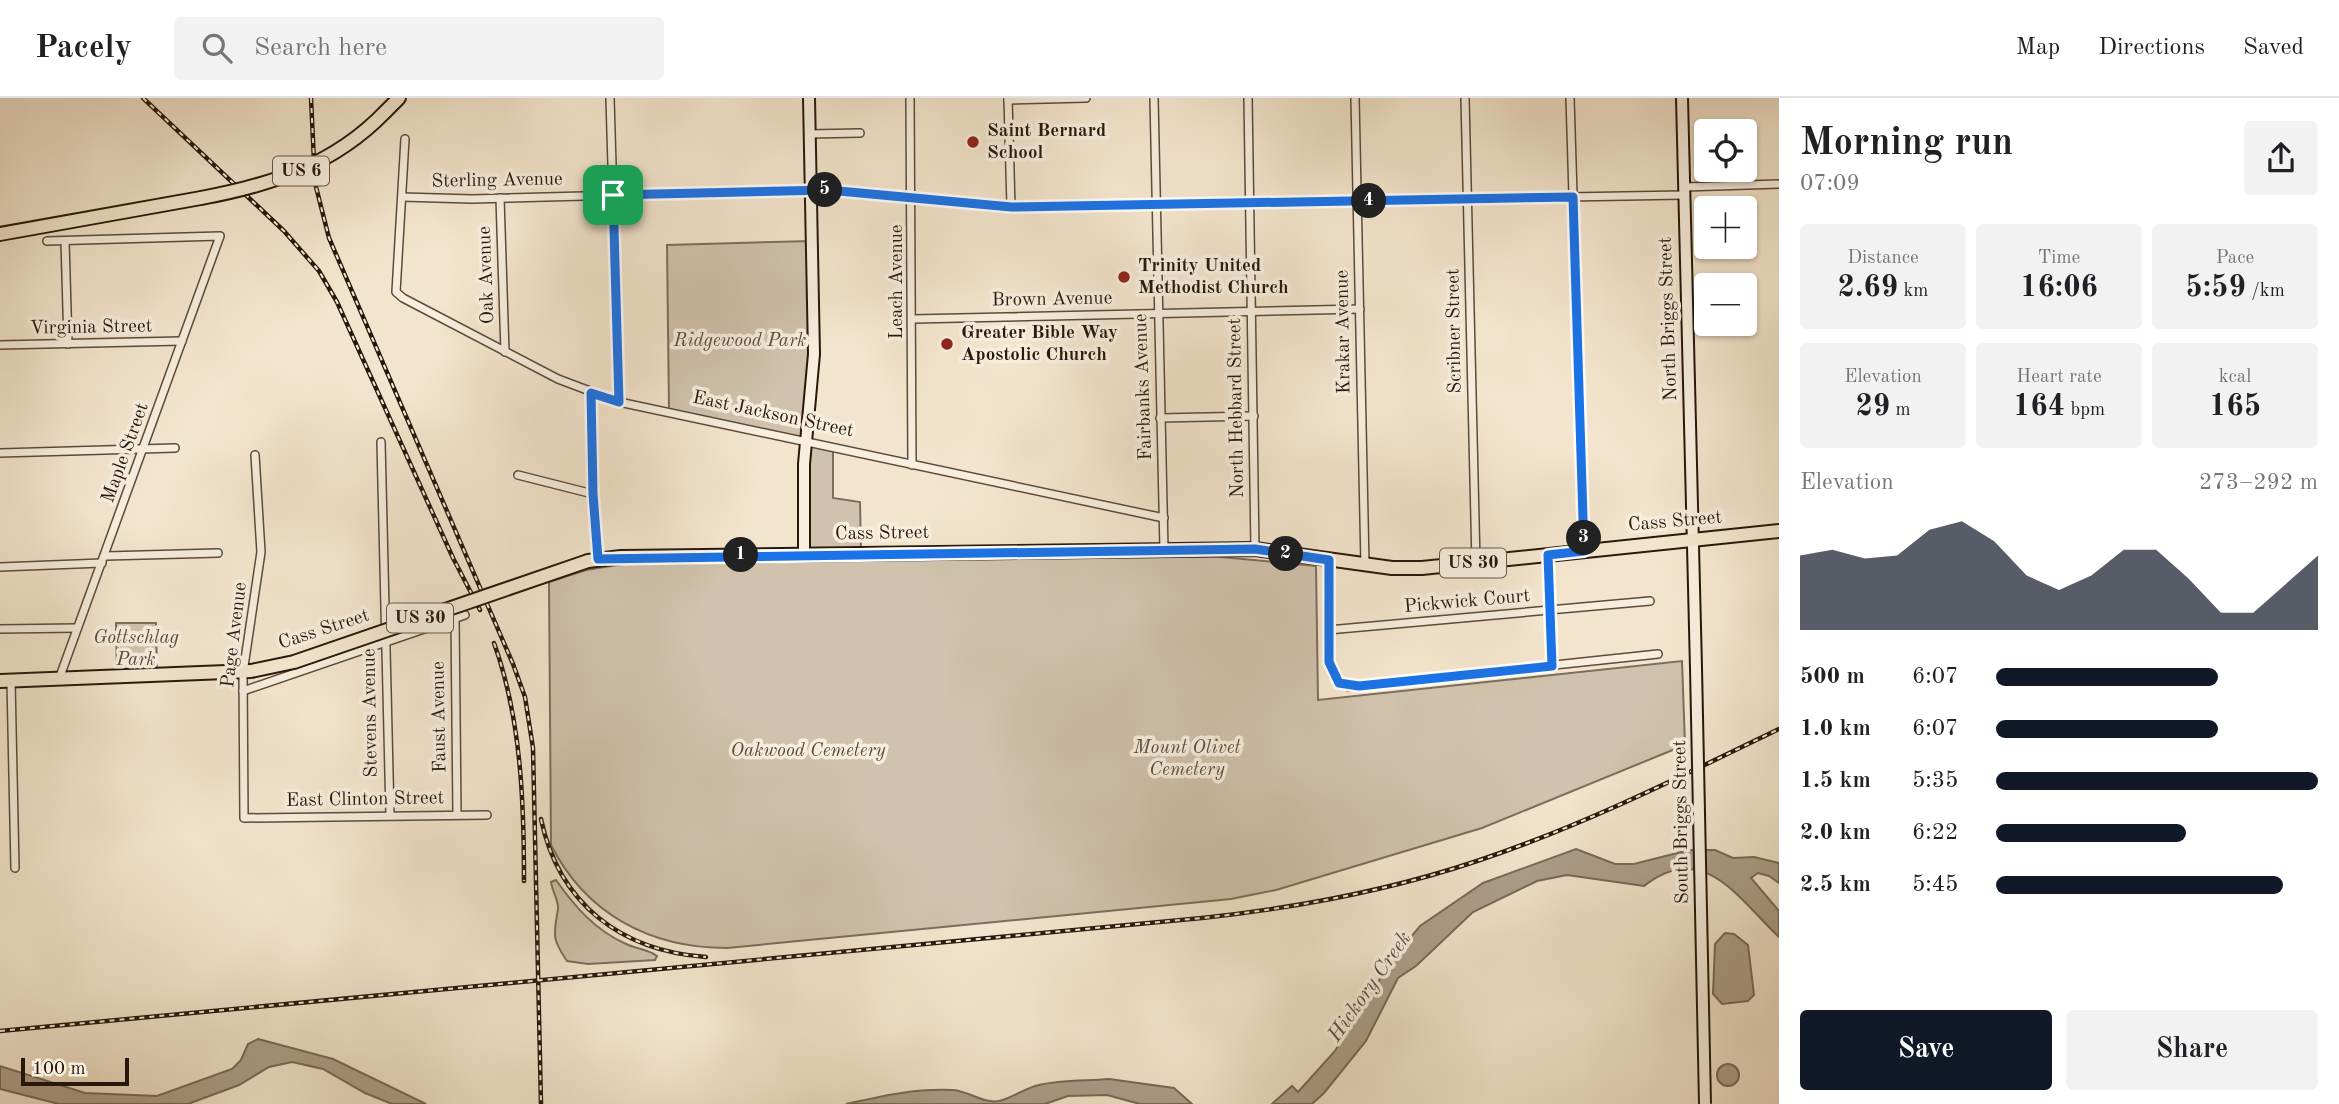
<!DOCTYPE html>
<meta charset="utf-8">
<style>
body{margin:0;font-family:"Old Standard TT",serif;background:#f2f2f2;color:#202124;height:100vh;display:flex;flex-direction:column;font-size:26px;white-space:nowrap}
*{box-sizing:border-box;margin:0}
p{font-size:23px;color:#757577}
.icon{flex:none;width:38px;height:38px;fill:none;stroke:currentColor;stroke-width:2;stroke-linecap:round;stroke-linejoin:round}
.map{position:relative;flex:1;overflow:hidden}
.side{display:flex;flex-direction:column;background:#fff;width:560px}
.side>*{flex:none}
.tools{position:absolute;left:1694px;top:21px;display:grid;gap:14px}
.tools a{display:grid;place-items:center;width:63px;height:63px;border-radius:7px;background:#fff;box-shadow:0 2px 5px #0004;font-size:35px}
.scale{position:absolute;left:21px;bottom:18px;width:108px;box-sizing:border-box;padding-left:7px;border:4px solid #27180b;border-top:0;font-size:19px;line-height:24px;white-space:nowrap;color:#27180b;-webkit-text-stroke:5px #f7eede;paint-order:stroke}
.pin{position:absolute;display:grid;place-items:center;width:60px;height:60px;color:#fff;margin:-30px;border-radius:14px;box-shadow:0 4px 10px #0006}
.km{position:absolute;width:35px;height:35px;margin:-18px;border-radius:50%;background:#222;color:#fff;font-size:19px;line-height:35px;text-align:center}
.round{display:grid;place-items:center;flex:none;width:74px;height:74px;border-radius:7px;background:#f2f2f2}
.headline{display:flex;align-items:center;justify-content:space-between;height:119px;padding:0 21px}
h1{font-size:38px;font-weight:700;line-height:52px}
.figures{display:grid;grid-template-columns:repeat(3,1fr);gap:10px;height:119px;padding:7px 21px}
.figures div{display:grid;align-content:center;border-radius:7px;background:#f2f2f2;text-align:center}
.figures b{font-size:30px;font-weight:700}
.figures small{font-size:19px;font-weight:400}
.figures p{font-size:19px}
.chart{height:196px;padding:14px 21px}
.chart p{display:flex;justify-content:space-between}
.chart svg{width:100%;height:126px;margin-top:7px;fill:#111827;opacity:.7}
.cta{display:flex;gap:14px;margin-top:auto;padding:14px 21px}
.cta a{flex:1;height:80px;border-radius:7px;background:#111827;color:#fff;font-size:28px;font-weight:700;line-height:80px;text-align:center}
.cta a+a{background:#f2f2f2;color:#202124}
ul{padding:0 21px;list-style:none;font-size:23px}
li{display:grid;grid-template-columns:112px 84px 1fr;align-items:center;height:52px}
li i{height:18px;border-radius:9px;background:#111827}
header{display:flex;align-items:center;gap:42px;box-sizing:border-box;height:98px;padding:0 35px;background:#fff;border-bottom:2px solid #e0e0e0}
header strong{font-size:33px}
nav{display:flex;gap:38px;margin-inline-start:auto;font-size:24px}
.search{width:490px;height:63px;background:#f2f2f2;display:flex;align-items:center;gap:18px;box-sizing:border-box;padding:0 24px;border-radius:7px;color:#757577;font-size:26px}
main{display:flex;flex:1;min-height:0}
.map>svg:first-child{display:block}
</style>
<header>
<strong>Pacely</strong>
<div class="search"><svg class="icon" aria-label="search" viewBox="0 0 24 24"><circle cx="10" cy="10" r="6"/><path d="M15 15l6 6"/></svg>Search here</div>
<nav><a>Map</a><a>Directions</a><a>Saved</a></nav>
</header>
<main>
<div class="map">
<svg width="1779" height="1006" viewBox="0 0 1779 1006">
<rect width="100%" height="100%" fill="#f3e5cd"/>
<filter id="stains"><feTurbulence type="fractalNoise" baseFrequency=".00286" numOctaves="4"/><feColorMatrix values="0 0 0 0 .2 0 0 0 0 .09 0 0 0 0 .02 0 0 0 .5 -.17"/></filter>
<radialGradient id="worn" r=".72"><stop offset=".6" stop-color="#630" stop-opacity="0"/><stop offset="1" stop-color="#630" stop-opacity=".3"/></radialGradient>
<!-- green -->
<g fill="#d0c2ac" stroke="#7c6d5c" stroke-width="2">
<polygon points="811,143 813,255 806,343 669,313 667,147"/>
<polygon points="807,344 833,350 833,400 860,404 861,454 804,455"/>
<path d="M1211 458 1316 468 1318 602 1682 563 1685 647 1482 730 1276 792 1231 801 727 850C650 850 586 816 551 747L549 484 586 472 630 465Z"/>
<polygon points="116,525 156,525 157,577 117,578"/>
<path d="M556 782C575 809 595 832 626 846 636 851 648 851 657 858L655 862 588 866 567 863C551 840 554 836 558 811 559 803 552 793 551 784Z"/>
</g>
<!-- water -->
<g fill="#ae9f8b" stroke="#786958" stroke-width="2">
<path d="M1576 751 1615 766H1634L1689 752H1715L1733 760 1754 759 1779 765V785L1769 778 1758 775 1751 780 1779 813V839C1741 804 1704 740 1644 788L1567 777 1537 783 1473 814 1416 868 1398 880 1366 943 1324 995 1312 1006H1272L1292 988 1298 994 1335 953 1391 863 1420 828 1483 785Z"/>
<polygon points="1725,835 1734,836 1748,847 1754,897 1748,903 1722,906 1713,896 1715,846"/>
<polygon points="258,941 333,961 426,1006 392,1006 365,995 323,971 292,964 269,969 239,987 188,1006 59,1006 0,991 0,968 85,995 157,998 232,971 241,962 248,946"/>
<circle cx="1728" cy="977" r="11"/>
<path d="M1109 981 1174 990 1192 1006H1140L1107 997 1068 998 1045 1006H846C882 998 916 990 953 992 969 993 983 1006 999 1003 1012 1000 1025 990 1039 987 1061 982 1086 983 1109 981Z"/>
</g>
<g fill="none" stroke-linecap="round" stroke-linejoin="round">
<defs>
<g id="street">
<polyline points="610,0 619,304"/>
<polyline points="910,0 912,367"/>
<polyline points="1008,0 1011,109"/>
<polyline points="1154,0 1164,452"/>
<polyline points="1248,0 1255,451"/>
<polyline points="1355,0 1365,467"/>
<polyline points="1465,0 1476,465"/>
<polyline points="1570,0 1584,452"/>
<polyline points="1008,2 1086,0"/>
<polyline points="809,36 860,35"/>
<polyline points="405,41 396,194 403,200 558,281 619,304 1164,420"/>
<polyline points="1684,89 1779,86"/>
<polyline points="402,99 472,101 811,92 1011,109 1683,97"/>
<polyline points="500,100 505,254"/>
<polyline points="47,143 220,138 59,581"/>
<polyline points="65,143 68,246"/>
<polyline points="913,221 1360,211"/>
<polyline points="0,247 182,243"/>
<polyline points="591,295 593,396 598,461"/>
<polyline points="1160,320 1254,318"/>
<polyline points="381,344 390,717"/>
<polyline points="0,355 175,350"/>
<polyline points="255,357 261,454 243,575 244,720 487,717"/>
<polyline points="518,377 593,396"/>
<polyline points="1548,457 1552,568"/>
<polyline points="106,458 218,455"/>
<polyline points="1329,462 1329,564 1339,585 1349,589 1658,556"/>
<polyline points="0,469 102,465"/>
<polyline points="455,520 457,717"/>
<polyline points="0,531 77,530"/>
<polyline points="1328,532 1650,503"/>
<polyline points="11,583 15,770"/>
<polyline points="243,593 465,517"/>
</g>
<g id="secondary">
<polyline points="1682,0 1696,570"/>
<polyline points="804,456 804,366 814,256 809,0"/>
</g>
<g id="primary">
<polyline points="385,14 399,0"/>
<polyline points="0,136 201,100"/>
<polyline points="588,463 621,459 1255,451 1392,470 1422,470 1779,433"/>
<polyline points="0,583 251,573"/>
</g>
</defs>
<!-- street casing -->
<use href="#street" stroke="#5a4b3c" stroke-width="10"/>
<!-- secondary casing -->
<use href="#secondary" stroke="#27180b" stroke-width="14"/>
<!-- primary casing -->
<use href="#primary" stroke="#27180b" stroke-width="16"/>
<!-- street -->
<use href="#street" stroke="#f7eede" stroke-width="7"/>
<!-- secondary -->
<use href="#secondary" stroke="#f7eede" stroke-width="10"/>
<!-- primary -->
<use href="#primary" stroke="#f3e5cd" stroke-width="12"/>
<defs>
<g id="rail">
<polyline points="143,0 284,133 319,173 337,204 453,460 480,512"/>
<polyline points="311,0 315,85 329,140 513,566 525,599 533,650 541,1006"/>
<path d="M494 545C521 620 524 703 524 783"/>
<path d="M541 721C559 806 621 853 706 859"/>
<path d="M0 933 1202 820C1295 810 1388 793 1477 763 1582 728 1680 679 1779 631"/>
</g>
</defs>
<!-- rail casing -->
<use href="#rail" stroke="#27180b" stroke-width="4.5"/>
<!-- rail -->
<use href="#rail" stroke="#f7eede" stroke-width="2" stroke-dasharray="5" stroke-linecap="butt"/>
<defs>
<polyline id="secondary-bridge" points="1696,570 1705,1006"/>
<g id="primary-bridge">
<path d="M201 100C271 87 334 67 385 14"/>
<polyline points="251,573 294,564 588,463"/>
</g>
</defs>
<!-- secondary-bridge casing -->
<use href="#secondary-bridge" stroke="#27180b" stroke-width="14" stroke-linecap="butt"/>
<!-- primary-bridge casing -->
<use href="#primary-bridge" stroke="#27180b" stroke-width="16" stroke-linecap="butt"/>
<!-- secondary-bridge -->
<use href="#secondary-bridge" stroke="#f7eede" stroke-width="10"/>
<!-- primary-bridge -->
<use href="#primary-bridge" stroke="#f3e5cd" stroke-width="12"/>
</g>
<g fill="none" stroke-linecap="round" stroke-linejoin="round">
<defs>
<polygon id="route" points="828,92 1011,109 1573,99 1584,453 1548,457 1552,568 1359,588 1339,585 1329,564 1329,462 1255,451 598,461 593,396 591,295 619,304 613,97"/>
</defs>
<!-- route casing -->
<use href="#route" stroke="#fff" stroke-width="14"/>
<!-- route -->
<use href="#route" stroke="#1a73e8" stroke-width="9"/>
</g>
<!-- markers -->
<g fill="#8f2418" stroke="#f7eede" stroke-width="2.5">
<circle cx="973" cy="44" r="7"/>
<circle cx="1124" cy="179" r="7"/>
<circle cx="947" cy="246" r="7"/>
</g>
<g text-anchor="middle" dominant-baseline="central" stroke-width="7" stroke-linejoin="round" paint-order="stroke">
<!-- shield labels -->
<g fill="#f7eede" stroke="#65584a" stroke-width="2">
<rect x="273" y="58.5" width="56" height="29" rx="5"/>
<rect x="1440" y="450.5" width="66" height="29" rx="5"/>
<rect x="387" y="505.5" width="66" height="29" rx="5"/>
</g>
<g font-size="18" font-weight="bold" fill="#27180b">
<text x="301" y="73">US 6</text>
<text x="1473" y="465">US 30</text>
<text x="420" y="520">US 30</text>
</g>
<!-- poi labels -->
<g font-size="19" font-weight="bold" fill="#27180b" stroke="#f7eede" text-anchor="start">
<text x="987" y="33">Saint Bernard<tspan x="987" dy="22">School</tspan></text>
<text x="1138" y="168">Trinity United<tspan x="1138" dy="22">Methodist Church</tspan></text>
<text x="961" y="235">Greater Bible Way<tspan x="961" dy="22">Apostolic Church</tspan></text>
</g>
<!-- street labels -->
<g font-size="19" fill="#27180b" stroke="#f7eede">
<text transform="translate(497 83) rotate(-1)">Sterling Avenue</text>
<text transform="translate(487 177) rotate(-92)">Oak Avenue</text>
<text transform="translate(897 184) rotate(-90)">Leach Avenue</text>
<text transform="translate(1052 202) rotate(-1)">Brown Avenue</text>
<text transform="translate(1669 221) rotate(-92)">North Briggs Street</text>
<text transform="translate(91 230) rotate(-1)">Virginia Street</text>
<text transform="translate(1455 233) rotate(-91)">Scribner Street</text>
<text transform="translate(1344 234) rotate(-91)">Krakar Avenue</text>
<text transform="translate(1144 289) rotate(-92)">Fairbanks Avenue</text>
<text transform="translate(1237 310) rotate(-91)">North Hebbard Street</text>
<text transform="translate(773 317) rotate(12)">East Jackson Street</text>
<text transform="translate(126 355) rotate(-70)">Maple Street</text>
<text transform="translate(1675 424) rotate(-5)">Cass Street</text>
<text transform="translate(882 436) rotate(-1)">Cass Street</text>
<text transform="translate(1467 504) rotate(-5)">Pickwick Court</text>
<text transform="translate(324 532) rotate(-18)">Cass Street</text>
<text transform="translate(235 537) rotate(-83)">Page Avenue</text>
<text transform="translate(371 615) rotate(-91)">Stevens Avenue</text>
<text transform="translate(440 619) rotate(-91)">Faust Avenue</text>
<text transform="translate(365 702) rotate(-1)">East Clinton Street</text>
<text transform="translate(1682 724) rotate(-91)">South Briggs Street</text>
</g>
<!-- park labels -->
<g font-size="19" font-style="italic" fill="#5a4b3b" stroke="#f7eede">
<text x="740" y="243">Ridgewood Park</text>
<text x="136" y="540">Gottschlag<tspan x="136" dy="22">Park</tspan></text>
<text x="1187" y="650">Mount Olivet<tspan x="1187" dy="22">Cemetery</tspan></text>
<text x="808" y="653">Oakwood Cemetery</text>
</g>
<!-- water labels -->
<g font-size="21" font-style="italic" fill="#5d4e3e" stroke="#f7eede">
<text transform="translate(1370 889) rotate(-55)">Hickory Creek</text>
</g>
</g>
<rect width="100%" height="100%" filter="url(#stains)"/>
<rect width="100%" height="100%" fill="url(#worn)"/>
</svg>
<div class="tools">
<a><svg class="icon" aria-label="locate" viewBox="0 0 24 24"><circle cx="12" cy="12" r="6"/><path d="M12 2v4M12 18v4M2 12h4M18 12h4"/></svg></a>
<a>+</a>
<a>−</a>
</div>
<div class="scale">100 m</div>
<div class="pin" style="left:613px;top:97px;background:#1e9e55"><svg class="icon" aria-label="arrive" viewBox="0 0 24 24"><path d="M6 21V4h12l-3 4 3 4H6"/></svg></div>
<b class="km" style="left:741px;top:457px">1</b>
<b class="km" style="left:1286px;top:456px">2</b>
<b class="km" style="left:1584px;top:440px">3</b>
<b class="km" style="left:1369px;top:103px">4</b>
<b class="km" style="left:825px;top:92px">5</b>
</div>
<section class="side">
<div class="headline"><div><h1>Morning run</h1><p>07:09</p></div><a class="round"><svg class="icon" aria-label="share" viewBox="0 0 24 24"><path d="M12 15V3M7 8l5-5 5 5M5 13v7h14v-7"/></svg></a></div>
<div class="figures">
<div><p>Distance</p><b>2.69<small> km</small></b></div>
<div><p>Time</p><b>16:06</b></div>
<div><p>Pace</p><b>5:59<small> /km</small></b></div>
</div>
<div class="figures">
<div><p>Elevation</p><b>29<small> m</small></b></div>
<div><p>Heart rate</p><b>164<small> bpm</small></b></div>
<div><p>kcal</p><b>165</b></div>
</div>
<div class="chart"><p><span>Elevation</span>273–292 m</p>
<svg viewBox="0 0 160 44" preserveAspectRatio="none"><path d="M0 44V18L10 16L20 19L30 18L40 9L50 6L60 13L70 25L80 30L90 25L100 16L110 16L120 26L130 38L140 38L150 28L160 18V44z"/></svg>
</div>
<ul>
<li><b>500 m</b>6:07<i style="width:69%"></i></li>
<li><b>1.0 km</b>6:07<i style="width:69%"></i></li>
<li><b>1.5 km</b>5:35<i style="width:100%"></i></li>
<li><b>2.0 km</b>6:22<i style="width:59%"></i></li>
<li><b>2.5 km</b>5:45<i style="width:89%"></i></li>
</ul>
<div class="cta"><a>Save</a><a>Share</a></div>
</section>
</main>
